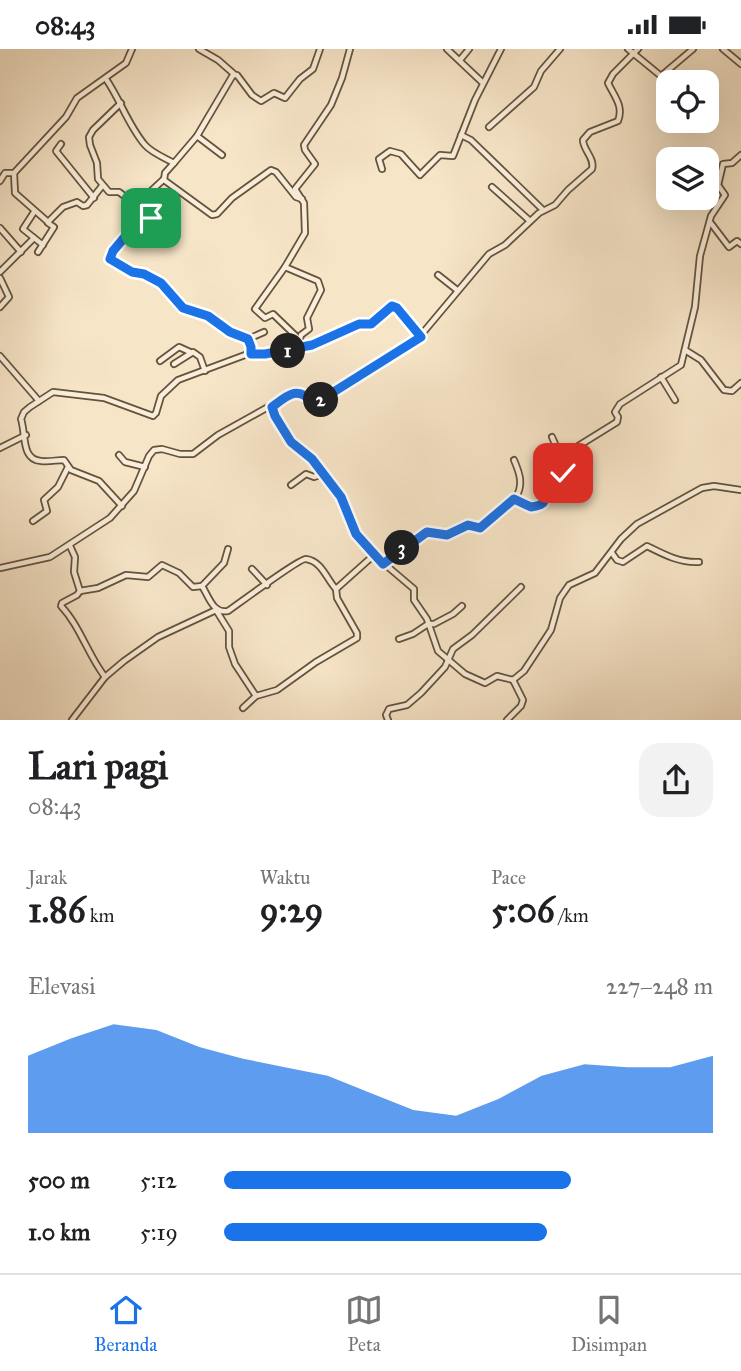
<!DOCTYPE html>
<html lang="id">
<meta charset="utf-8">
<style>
body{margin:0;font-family:"IM FELL Great Primer",serif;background:#f2f2f2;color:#202124;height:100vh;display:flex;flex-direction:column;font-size:26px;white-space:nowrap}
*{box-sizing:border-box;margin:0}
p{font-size:23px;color:#757577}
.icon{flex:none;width:38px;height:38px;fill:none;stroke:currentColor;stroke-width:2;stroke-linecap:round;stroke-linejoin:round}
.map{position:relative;height:671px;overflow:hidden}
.drawer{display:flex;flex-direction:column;background:#fff;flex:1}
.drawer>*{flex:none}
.buttons{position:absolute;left:656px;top:21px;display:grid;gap:14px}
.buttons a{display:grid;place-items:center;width:63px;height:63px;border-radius:14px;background:#fff;box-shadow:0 7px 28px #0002;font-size:35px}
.pin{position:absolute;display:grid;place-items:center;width:60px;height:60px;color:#fff;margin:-30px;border-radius:14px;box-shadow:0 4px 10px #0006}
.km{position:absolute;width:35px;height:35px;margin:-18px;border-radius:50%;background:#222;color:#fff;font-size:19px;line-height:35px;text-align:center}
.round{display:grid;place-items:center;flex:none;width:74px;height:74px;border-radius:21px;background:#f2f2f2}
.head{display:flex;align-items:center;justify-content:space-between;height:119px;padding:0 28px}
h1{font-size:38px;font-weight:800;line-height:52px}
.figures{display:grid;grid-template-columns:repeat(3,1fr);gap:10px;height:119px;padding:7px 28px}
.figures div{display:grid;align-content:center}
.figures b{font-size:35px;font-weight:800}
.figures small{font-size:19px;font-weight:400}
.figures p{font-size:19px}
.chart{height:196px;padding:14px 28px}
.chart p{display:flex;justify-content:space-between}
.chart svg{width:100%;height:126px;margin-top:7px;fill:#1a73e8;opacity:.7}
ul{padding:0 28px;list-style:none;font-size:23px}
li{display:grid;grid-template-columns:112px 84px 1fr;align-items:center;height:52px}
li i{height:18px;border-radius:9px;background:#1a73e8}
.status{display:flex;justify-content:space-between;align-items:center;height:49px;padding:0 35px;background:#fff;direction:ltr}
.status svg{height:19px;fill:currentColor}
.tabs{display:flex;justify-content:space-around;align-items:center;height:98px;border-top:2px solid #e0e0e0;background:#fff;font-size:19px;color:#757577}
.tabs a{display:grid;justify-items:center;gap:4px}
.tabs .on{color:#1a73e8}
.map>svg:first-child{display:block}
</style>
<div class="status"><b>08:43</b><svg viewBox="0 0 49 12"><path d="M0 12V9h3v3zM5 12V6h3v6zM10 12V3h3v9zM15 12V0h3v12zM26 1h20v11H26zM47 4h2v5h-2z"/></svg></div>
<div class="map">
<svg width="741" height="671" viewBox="0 0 741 671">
<rect width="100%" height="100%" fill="#f7e5c8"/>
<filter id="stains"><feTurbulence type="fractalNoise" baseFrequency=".00286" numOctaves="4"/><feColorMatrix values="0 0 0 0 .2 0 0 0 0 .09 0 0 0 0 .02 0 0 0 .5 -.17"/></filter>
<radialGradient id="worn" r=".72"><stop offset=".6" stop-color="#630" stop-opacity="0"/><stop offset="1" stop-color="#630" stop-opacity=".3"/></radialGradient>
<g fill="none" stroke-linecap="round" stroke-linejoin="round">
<defs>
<g id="minor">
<polyline points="199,0 218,11 234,25"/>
<polyline points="447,0 483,34"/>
<polyline points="628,0 661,27 693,0"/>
<polyline points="723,0 741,15"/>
<polyline points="460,11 469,0"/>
<path d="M106 30C121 52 128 76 145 96 152 104 165 109 174 114L197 87 233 26H237L252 46 261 52 274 44 285 49 300 30 313 20 320 0"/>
<polyline points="121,54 93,81 89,88 90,96 97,114 98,130 109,143 119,143 136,156 164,130"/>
<polyline points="489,78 534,38 541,22 560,0"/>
<polyline points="461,86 471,91 543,161"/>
<polyline points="197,87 222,106"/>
<polyline points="61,95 56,102 94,149"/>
<polyline points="174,114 165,124 164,131 212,166 217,165 232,149 271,121 276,123 296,148 302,150"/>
<polyline points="382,120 379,110 390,102 401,105 420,126 440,106 453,107 475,51 501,0"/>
<polyline points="14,124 15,144 48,173 63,158 77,153 83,157 87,156 102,137"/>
<polyline points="0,132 5,124 14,124 66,68 77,49 126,14 132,0"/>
<polyline points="492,138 530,172"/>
<polyline points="34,163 23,180 43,196"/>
<polyline points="710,173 729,198 737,192 741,195"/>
<polyline points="0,179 21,203"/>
<path d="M171 190 174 183C166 173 156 169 144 168L113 202 110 210C126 222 143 223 159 233 169 239 171 250 180 257 188 263 201 264 210 269 224 276 233 285 248 290L251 298V305"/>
<polyline points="38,203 54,178 48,174"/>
<polyline points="285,218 255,260 265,269 273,265 299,290"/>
<polyline points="0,223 34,189"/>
<polyline points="438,226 457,241"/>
<polyline points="0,229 9,248 0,258"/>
<polyline points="248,290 264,283"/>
<polyline points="298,298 301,286 309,280 307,269 321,241 318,232 285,218 305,184 304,154 295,140 315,115 305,101 304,96 331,56 342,29 350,0"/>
<polyline points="685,301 701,311 724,341 732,342 741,334"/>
<polyline points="0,307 39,352"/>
<polyline points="160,312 179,298 190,303"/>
<polyline points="174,315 193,303 200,308 205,322"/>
<polyline points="661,328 675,351"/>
<polyline points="272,358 273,363 291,393 312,410 341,448 356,485 374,506 414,540 414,551 427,570 438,602 465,625 485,634 497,627 513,631 524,622 551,581 560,549 569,536 595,524 621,490 637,475 702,439 714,437 741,441"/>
<polyline points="552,388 559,404 570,406"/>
<polyline points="0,399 26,386"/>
<polyline points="119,406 125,413 145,418"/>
<path d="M514 411C520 425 524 436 515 450"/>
<polyline points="291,436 306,425 314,428 323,425"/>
<path d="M122 457 99 432 71 421 64 411C57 411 49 413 41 412 21 411 26 385 21 370L24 363 30 358 53 343 104 349 153 367 156 364 161 347 178 331 245 306 265 305 298 298 303 299 330 290 359 276 371 275 392 257 397 259 421 288"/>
<polyline points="33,472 47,462 44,451 58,438 68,418"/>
<path d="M70 497 75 508 74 523 80 542 77 546 62 554 61 557C80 577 88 606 105 628"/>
<path d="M228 500 224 514 202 537C209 548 213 565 228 562 238 555 300 509 306 510 322 512 327 531 336 540L374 506"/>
<path d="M612 504 617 511 623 513 647 497C663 505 679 514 699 513"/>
<polyline points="383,515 427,483 447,486 468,476 479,479 515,450 531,459 542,455 546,451 547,440 563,424 570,406 575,399 617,373 618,368 615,363 620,355 681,316 695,258 700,207 711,167 725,146 718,136 723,115 732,114 741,106"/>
<path d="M0 519 50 508 110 469 134 442 149 407 154 401 162 400 180 405H193L218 386 295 343 305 346 313 354H316L368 320 416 292 489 205 505 196 539 164 555 156 568 141 592 120C595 109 583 101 583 91L590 83 618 72C624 57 614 47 608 34L613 25 638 0"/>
<polyline points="252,520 267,536"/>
<polyline points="80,542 98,539 126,526 148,528 162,516 179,524 193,538 202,537"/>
<polyline points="399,590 413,585 428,575 434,575 453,565 462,557"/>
<polyline points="243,659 256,647 277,641 316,613 357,589 357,584 337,549 336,540"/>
<polyline points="72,671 105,628 124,612 158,588 216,561 229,582 229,598 235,615 256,647"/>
<polyline points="388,671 386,666 389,660 407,656 421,644 445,618 453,600 472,586 521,538"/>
<polyline points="507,671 521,657 523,651 513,631"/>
</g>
</defs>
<!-- minor casing -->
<use href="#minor" stroke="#63533c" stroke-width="8"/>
<!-- minor -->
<use href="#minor" stroke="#faeedb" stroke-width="4.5"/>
</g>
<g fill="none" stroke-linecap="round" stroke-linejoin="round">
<defs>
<path id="route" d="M151 169 144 168 139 171 113 202 110 210 132 223 144 225 161 234 183 259 208 267 230 283 248 290 251 298V305H265L312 296 359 275H371L392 257 397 259 421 288 316 354H313C298 336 288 346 272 358L275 367 291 393 312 410 341 448 356 485 383 515 427 483 447 486 468 476 480 479 514 450 531 458C552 455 540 449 549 437 552 432 559 429 563 424"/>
</defs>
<!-- route casing -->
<use href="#route" stroke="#fff" stroke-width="14"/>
<!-- route -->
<use href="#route" stroke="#1a73e8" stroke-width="9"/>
</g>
<rect width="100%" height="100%" filter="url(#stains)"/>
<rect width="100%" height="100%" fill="url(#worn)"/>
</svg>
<div class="buttons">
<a><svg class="icon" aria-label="locate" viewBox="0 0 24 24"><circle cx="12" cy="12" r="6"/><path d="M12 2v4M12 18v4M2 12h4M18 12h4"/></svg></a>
<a><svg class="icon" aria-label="layers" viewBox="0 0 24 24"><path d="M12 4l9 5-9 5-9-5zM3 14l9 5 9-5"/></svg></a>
</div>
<div class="pin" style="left:151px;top:169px;background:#1e9e55"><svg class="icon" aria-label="arrive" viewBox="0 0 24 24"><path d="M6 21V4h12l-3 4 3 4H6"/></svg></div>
<div class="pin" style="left:563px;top:424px;background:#d93025"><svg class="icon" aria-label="check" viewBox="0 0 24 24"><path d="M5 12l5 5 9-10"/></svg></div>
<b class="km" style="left:288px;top:302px">1</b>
<b class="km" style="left:321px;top:351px">2</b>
<b class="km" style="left:402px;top:499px">3</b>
</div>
<section class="drawer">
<div class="head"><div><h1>Lari pagi</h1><p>08:43</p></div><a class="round"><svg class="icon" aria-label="share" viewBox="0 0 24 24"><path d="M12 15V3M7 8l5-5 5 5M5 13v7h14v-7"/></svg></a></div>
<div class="figures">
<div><p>Jarak</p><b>1.86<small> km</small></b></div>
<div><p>Waktu</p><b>9:29</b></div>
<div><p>Pace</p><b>5:06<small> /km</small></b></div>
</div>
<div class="chart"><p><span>Elevasi</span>227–248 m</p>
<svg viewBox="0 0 160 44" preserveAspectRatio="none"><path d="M0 44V17L10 11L20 6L30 8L40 14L50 18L60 21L70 24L80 30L90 36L100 38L110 32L120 24L130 20L140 21L150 21L160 17V44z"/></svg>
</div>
<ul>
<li><b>500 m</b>5:12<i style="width:71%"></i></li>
<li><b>1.0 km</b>5:19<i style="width:66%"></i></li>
</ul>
</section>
<nav class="tabs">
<a class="on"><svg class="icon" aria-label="home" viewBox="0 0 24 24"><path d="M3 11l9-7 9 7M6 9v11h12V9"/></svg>Beranda</a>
<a><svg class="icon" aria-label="map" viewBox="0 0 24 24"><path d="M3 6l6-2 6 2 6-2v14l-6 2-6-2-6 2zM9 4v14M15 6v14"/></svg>Peta</a>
<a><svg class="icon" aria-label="saved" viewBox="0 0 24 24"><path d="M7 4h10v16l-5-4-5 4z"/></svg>Disimpan</a>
</nav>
